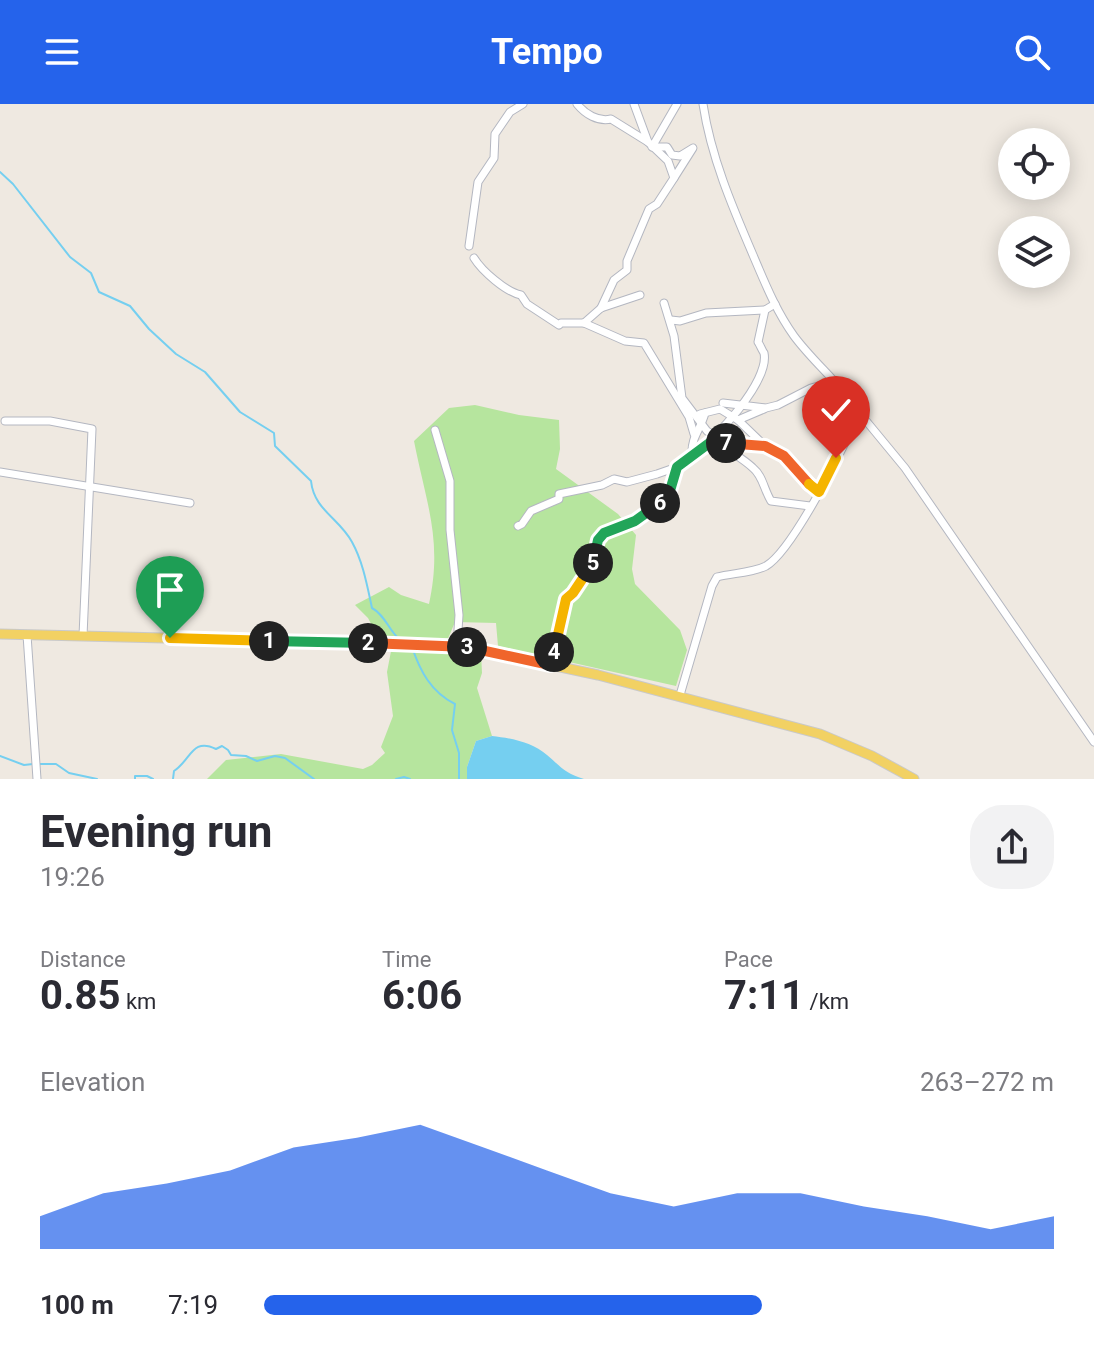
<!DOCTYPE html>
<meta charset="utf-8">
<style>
body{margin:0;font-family:Roboto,sans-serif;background:#f2f2f3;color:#2b2b33;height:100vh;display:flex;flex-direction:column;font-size:30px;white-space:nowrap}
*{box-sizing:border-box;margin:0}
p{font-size:26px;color:#7c7c81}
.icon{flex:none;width:44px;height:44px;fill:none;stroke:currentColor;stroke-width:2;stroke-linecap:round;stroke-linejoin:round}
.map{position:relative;height:675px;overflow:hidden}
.panel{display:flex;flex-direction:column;background:#fff;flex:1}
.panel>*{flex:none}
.tools{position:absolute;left:998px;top:24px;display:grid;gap:16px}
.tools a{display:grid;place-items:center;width:72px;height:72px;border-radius:50%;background:#fff;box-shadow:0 4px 20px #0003;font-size:40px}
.pin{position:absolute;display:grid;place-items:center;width:68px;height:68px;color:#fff;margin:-82px -34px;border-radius:50% 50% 50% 0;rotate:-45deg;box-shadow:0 0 8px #0007}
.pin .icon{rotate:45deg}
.km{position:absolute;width:40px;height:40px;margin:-20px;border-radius:50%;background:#222;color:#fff;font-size:22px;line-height:40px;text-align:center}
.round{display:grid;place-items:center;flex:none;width:84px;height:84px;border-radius:32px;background:#f2f2f3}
.summary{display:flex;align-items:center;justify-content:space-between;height:136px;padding:0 40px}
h1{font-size:44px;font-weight:700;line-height:60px}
.stats{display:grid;grid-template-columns:repeat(3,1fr);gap:12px;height:136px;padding:8px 40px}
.stats div{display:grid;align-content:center}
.stats b{font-size:40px;font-weight:700}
.stats small{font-size:22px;font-weight:400}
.stats p{font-size:22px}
.chart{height:224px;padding:16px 40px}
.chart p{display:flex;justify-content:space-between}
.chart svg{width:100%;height:144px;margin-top:8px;fill:#2563eb;opacity:.7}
ul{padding:0 40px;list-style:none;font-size:26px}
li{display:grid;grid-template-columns:128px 96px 1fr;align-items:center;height:60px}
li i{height:20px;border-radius:10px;background:#2563eb}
header{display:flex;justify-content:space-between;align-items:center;height:104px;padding:0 40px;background:#2563eb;color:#fff;font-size:36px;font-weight:700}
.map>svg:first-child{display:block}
</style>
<header><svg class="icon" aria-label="menu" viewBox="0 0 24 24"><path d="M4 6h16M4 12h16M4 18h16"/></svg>Tempo<svg class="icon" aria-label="search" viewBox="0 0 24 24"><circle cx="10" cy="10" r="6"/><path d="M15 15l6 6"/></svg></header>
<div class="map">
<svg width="1094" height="675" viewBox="0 0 1094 675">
<rect width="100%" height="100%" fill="#efe9e1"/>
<!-- green -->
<g fill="#b6e59e">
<path d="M475 301 519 311 559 316 560 345 556 365 618 410 636 431 632 465 635 480 680 526 687 546 676 582 498 542 496 519 455 518 447 537 377 531 368 514 355 501 389 483 401 491 429 500C443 436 426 399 414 337L449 304Z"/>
<polygon points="392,542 481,549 482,569 477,584 492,632 476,637 467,663 467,675 207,675 226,656 281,650 363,665 372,661 385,649 381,643 393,612 387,568"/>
</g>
<!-- water -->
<path fill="#75cff0" d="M492 632C510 634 532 638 547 651 562 664 565 669 584 675H467V663L476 637Z"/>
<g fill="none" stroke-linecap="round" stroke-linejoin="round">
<!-- stream -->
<g stroke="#75cff0" stroke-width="2">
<path d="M0 68 13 80 70 153 91 169 99 188 130 202 149 225 176 250 205 268 240 308 274 329 275 342 311 377C314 406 339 414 352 438 363 458 367 481 372 504 385 511 388 525 399 535L409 534 410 537"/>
<path d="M412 543C420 567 431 588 455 600L452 626 459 649V675"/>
<polyline points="0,652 24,661 33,660"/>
<polyline points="40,660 56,660 69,669 97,675"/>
<polyline points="135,675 135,672 147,672 153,675"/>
<path d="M173 675 174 667C191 656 192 633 216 645L222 642 228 646 231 651 246 652 257 657 275 652 285 654 314 675"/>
<polyline points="396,675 404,673 410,675"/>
</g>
<defs>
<g id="minor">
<path d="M577 0C585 10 598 18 611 15L648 38"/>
<polyline points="652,43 677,0"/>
<polyline points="654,43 667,43 672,51 680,52 693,44 674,74"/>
<polyline points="469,142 478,78 494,54 495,30 510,8 523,0"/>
<path d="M474 154C482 167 506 188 521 191L527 200 559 221 561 219H584L601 204 640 191"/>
<polyline points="664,199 674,232 682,294 707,327 719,335 729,340 743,338 765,342"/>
<polyline points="601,204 614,176 627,166 627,157 649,105 657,100 674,74 668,57 648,38 634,0"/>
<polyline points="671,216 680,217 706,209 765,206"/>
<polyline points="584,219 625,237 644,239 689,313 694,330"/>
<polyline points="723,299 766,304 778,301 811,284 836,277"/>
<polyline points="858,307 905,364 1094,638"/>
<polyline points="700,310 720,305 738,316 765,342 784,352 819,388"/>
<polyline points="738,316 764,305"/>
<polyline points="5,317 50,317 92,325 83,532"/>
<polyline points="435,326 450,377 450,426 459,511 457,541"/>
<path d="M724 338C732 351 743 354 753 364 763 372 764 386 771 397L810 402"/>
<path d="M692 350C714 338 770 277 764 249 763 248 759 239 758 238L765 206 775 200"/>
<polyline points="0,368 190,399"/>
<path d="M518 422 522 420 531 407 559 395V390L602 381 614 375 627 378 657 370 677 363 692 350C691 333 701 325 705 309"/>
<polyline points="27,531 37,675"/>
<path d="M550 561 566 495 573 489 596 455 598 436C608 425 617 423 631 419 658 410 671 389 677 363"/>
<path d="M680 591 712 482 717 473C732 469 752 469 766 462 792 447 849 337 858 307 840 279 814 259 794 232 776 207 765 179 753 151 732 102 711 53 703 0"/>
</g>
<polyline id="major" points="0,530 457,541 598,571 820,630 872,652 914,675"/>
</defs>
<!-- minor casing -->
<use href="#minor" stroke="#b4b7c1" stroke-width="9"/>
<!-- major casing -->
<use href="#major" stroke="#c9c9c9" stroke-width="11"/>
<!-- minor -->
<use href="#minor" stroke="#fff" stroke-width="7"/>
<!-- major -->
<use href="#major" stroke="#f2d163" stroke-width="9"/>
</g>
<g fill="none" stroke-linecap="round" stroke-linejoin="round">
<defs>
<polyline id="split-1" points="170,534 269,537"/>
<polyline id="split-2" points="269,537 368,539"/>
<polyline id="split-3" points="368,539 467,543"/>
<polyline id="split-4" points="467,543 550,561 554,548"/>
<polyline id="split-5" points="554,548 566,495 573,489 593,459"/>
<polyline id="split-6" points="593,459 598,436 604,429 635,417 660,399"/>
<polyline id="split-7" points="660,399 669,390 677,363 712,337 726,339"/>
<polyline id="split-8" points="726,339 765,342 784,352 809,380"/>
<polyline id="split-9" points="809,380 819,388 836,354"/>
</defs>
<!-- split-1 casing -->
<use href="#split-1" stroke="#fff" stroke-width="16"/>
<!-- split-2 casing -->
<use href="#split-2" stroke="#fff" stroke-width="16"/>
<!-- split-3 casing -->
<use href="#split-3" stroke="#fff" stroke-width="16"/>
<!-- split-4 casing -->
<use href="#split-4" stroke="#fff" stroke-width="16"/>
<!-- split-5 casing -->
<use href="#split-5" stroke="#fff" stroke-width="16"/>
<!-- split-6 casing -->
<use href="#split-6" stroke="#fff" stroke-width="16"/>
<!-- split-7 casing -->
<use href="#split-7" stroke="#fff" stroke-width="16"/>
<!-- split-8 casing -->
<use href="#split-8" stroke="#fff" stroke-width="16"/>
<!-- split-9 casing -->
<use href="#split-9" stroke="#fff" stroke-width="16"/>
<!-- split-1 -->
<use href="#split-1" stroke="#f5b400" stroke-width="10"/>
<!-- split-2 -->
<use href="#split-2" stroke="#22a559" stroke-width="10"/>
<!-- split-3 -->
<use href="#split-3" stroke="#f0652b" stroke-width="10"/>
<!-- split-4 -->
<use href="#split-4" stroke="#f0652b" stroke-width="10"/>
<!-- split-5 -->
<use href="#split-5" stroke="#f5b400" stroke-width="10"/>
<!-- split-6 -->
<use href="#split-6" stroke="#22a559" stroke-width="10"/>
<!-- split-7 -->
<use href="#split-7" stroke="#22a559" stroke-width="10"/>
<!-- split-8 -->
<use href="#split-8" stroke="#f0652b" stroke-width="10"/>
<!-- split-9 -->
<use href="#split-9" stroke="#f5b400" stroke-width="10"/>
</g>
</svg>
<div class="tools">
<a><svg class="icon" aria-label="locate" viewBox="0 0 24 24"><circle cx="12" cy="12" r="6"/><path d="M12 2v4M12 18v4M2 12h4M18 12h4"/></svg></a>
<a><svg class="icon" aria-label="layers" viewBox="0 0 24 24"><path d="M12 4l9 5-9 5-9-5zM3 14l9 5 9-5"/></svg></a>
</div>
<div class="pin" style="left:170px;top:534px;background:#1e9e55"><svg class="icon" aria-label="arrive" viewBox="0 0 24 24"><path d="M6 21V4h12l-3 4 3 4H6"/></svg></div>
<div class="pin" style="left:836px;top:354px;background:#d93025"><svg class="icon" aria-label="check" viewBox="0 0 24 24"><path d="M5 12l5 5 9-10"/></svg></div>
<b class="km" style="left:269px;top:537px">1</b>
<b class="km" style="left:368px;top:539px">2</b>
<b class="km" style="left:467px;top:543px">3</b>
<b class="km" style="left:554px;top:548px">4</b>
<b class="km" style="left:593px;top:459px">5</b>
<b class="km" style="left:660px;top:399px">6</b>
<b class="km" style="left:726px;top:339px">7</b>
</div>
<section class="panel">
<div class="summary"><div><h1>Evening run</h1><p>19:26</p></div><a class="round"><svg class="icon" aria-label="share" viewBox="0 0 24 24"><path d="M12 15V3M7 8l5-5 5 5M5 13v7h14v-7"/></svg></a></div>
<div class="stats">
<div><p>Distance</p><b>0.85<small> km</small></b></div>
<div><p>Time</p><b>6:06</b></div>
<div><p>Pace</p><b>7:11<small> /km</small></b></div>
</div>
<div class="chart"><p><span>Elevation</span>263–272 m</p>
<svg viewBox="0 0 160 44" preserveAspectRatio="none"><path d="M0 44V34L10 27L20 24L30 20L40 13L50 10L60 6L70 13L80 20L90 27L100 31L110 27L120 27L130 31L140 34L150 38L160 34V44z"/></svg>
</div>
<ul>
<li><b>100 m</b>7:19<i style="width:63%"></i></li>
</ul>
</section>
